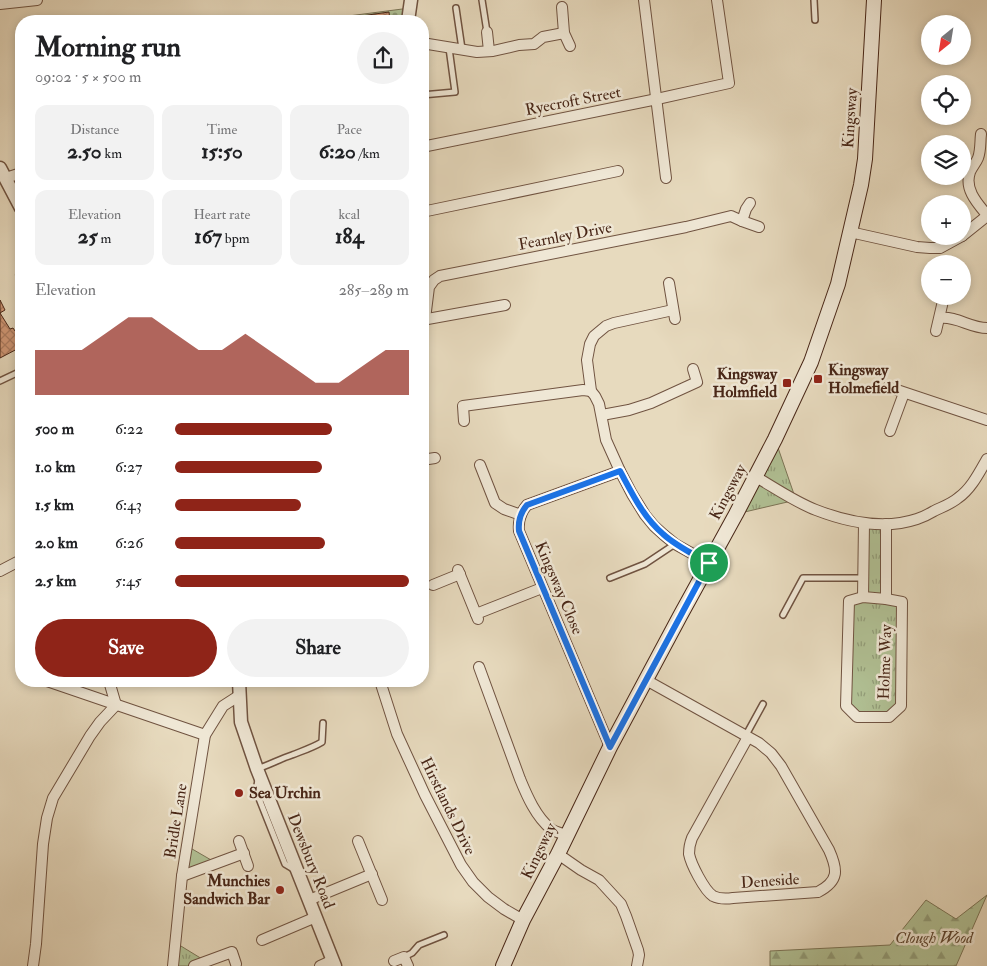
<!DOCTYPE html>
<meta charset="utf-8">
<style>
body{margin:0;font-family:"IM FELL Double Pica",serif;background:#f2f2f2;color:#202124;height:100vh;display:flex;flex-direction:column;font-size:19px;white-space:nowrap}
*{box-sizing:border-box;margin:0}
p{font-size:16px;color:#757577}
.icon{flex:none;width:28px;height:28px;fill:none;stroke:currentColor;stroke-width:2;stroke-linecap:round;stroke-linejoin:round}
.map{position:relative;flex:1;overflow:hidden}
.panel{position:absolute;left:15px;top:15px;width:414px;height:672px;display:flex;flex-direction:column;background:#fff;border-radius:20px;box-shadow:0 2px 8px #0003}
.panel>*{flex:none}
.needle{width:32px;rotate:210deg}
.buttons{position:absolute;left:921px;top:15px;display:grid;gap:10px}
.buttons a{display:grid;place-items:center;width:50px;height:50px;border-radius:50%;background:#fff;box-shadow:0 2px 8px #0003;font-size:25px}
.pin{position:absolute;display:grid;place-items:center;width:42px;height:42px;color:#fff;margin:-21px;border:2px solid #fff;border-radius:50%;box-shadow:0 1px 5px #0007}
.round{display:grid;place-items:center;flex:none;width:52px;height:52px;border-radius:26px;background:#f2f2f2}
.headline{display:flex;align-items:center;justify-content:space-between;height:85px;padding:0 20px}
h1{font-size:28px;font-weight:800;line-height:38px}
.stats{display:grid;grid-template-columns:repeat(3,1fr);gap:8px;height:85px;padding:5px 20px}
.stats div{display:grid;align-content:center;border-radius:12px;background:#f2f2f2;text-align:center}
.stats b{font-size:21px;font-weight:800}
.stats small{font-size:14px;font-weight:400}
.stats p{font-size:14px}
.chart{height:140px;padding:10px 20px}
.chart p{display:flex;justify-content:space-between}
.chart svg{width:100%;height:90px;margin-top:5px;fill:#8f2418;opacity:.7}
.action{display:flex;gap:10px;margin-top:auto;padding:10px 20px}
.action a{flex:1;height:58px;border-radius:30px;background:#8f2418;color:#fff;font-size:20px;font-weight:800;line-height:58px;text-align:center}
.action a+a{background:#f2f2f2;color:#202124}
ul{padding:0 20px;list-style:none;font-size:16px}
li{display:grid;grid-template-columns:80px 60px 1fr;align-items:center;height:38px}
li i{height:12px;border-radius:6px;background:#8f2418}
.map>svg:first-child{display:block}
</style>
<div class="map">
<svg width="987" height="966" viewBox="0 0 987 966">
<defs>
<pattern id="grass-tufts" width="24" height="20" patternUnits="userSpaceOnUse" patternTransform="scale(1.25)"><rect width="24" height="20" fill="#b1c195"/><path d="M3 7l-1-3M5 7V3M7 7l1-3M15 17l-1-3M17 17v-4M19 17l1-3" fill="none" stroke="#929d79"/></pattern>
<pattern id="forest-firs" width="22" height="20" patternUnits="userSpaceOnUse" patternTransform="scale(1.25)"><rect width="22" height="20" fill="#b1c195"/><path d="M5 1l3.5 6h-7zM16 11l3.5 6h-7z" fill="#929d79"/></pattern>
<pattern id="cemetery-stones" width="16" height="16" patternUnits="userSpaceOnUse" patternTransform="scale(1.25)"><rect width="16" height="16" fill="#b1c195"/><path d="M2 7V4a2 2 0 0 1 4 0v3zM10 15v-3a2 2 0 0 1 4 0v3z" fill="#929d79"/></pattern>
<pattern id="building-cross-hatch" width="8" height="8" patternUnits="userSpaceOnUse" patternTransform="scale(1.25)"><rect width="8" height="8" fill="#d19876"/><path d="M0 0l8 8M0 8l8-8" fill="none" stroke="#ac7c60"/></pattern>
</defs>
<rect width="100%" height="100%" fill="#e7dabe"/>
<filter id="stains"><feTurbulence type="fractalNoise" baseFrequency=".004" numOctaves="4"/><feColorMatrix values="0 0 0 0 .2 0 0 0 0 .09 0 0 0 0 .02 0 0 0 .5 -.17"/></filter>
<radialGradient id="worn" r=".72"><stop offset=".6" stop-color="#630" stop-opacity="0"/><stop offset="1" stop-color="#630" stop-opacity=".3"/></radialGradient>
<!-- grass -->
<g fill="url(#grass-tufts)" stroke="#7c7456">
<polygon points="775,439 796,500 736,514"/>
<polygon points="864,523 886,524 886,598 902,602 901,706 889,717 857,717 846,706 849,601 863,596"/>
<polygon points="187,846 218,864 182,876"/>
<polygon points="176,943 207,962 194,966 173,966"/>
</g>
<!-- forest -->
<polygon fill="url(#forest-firs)" stroke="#7c7456" points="987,895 956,966 770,966 770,951 890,945 926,900 956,919"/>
<!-- cemetery -->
<polygon fill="url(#cemetery-stones)" stroke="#7c7456" points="410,8 408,21 310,21"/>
<!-- building -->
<g fill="url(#building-cross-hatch)" stroke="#482617">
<polygon points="389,12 390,21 354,21 354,17"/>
<polygon points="0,300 5,310 0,313 10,329 13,328 15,331 21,327 21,347 0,358"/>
</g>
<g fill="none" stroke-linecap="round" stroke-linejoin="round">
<defs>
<g id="service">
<polyline points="482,0 487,32"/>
<polyline points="814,0 815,20"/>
<polyline points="456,8 462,49"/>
<polyline points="422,95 455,92 449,48"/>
<polyline points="19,275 21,274"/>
<polyline points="0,381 21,371"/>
<polyline points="610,578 645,564 675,544"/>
<polyline points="783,615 803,578 863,578"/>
<polyline points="746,735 763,704"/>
<path d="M257 769C269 765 280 759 292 755 302 751 312 748 322 742L323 723"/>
<polyline points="258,780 256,791 285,864 295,870"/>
<polyline points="404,957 412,953 419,945 444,935"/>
</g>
<g id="minor">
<polyline points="644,0 666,178"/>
<polyline points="0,4 37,0"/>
<polyline points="562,7 564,33 570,46"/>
<polyline points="487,32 489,51"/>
<polyline points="422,43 477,52 493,51 519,45 534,44 543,37 564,33"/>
<path d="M981 134C980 142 981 150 978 158 976 163 972 167 970 172 964 189 977 203 987 215"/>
<polyline points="422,147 657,99 729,83 717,0"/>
<polyline points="6,178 21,173"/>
<polyline points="422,212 618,171"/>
<polyline points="742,221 746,209 750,203"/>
<polyline points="850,232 917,247 930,248 940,248 962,236"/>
<polyline points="962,236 987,216"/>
<polyline points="669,283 675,319"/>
<polyline points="673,310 614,323 606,326 594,336 590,344 587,360 591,391 595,396 599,404 606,440 620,471 632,494 645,515 654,526 664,535 675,544 709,563"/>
<path d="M940 318C957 316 970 328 987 328"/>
<polyline points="425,319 429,287 434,280 440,276 686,227 731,216 742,221 759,227"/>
<polyline points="422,320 505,305"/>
<polyline points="936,331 943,301"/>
<polyline points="888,387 987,420"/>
<polyline points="602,415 629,410 651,403 697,382 693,369"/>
<polyline points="464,421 463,406 583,390 591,391"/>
<polyline points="890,431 904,393"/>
<polyline points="422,460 435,458"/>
<polyline points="480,465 495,503 504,509 521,515"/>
<path d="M756 477C775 488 795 502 816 510 847 522 884 530 917 519 923 517 929 514 934 511 942 507 951 504 958 498 971 489 979 473 987 459"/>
<polyline points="458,570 478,619"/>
<polyline points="0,571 21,560"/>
<polyline points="433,585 460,574"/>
<polygon points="863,597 886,599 902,602 901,706 889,717 857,717 846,706 849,601"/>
<polyline points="863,597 864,523"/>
<polyline points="886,599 886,524"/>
<polyline points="476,614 542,588"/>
<path d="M479 667 520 779C527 796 536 817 551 829 555 832 561 833 566 835"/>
<path d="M646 680 759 743 771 753 781 766 829 850C838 870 839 881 818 892L733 898C726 899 719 899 713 896 704 890 691 864 689 854 689 848 690 843 692 838L748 737"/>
<polyline points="47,681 205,735"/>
<polyline points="380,681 397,734 425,795 461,865 473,882 488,897 504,909 523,920"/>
<path d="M610 747 519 531C518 521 520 513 527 505L620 471"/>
<polyline points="239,841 248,866"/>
<polyline points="358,841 382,900"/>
<polyline points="558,854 581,870 599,880 621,904 626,916 638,950 639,955 637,966"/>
<polyline points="182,876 244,853"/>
<polyline points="309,900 372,874"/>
<polyline points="262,940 316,917"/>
<polyline points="394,961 404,957 408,966"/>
<polyline points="33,966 36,944 43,844 47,818 53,798 90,736 100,722 116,705 109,681"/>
<polyline points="173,966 182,876 205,735 223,706 240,695"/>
<polyline points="194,966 232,952 236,964"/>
<polyline points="320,966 333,960"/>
</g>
<g id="tertiary">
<polyline points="408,21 411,0"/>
<polyline points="0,168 21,208"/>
<polyline points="239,681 241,722 257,769 335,966"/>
</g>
<polyline id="secondary" points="503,966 523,920 558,854 610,747 680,616 736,514 775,439 811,362 838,284 861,185 865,159 874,0"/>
</defs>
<!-- service casing -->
<use href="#service" stroke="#705341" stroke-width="8"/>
<!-- minor casing -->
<use href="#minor" stroke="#705341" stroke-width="12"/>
<!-- tertiary casing -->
<use href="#tertiary" stroke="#705341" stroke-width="15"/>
<!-- secondary casing -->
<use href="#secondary" stroke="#482617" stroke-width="16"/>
<!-- service -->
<use href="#service" stroke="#efe7d5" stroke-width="5"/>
<!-- minor -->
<use href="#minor" stroke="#efe7d5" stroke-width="10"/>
<!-- tertiary -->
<use href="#tertiary" stroke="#efe7d5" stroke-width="12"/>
<!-- secondary -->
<use href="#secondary" stroke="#efe7d5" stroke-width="14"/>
</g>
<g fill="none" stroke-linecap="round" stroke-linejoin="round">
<defs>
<path id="route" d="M620 471C632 493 643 517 663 534 676 546 693 554 709 563L610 747 519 531C518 521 520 513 527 505Z"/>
</defs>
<!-- route casing -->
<use href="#route" stroke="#fff" stroke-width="10"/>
<!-- route -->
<use href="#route" stroke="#1a73e8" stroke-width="6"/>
</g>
<!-- markers -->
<g fill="#8f2418" stroke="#efe7d5" stroke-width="2">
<rect x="813" y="374" width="10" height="10" rx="2.5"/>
<rect x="782" y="378" width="10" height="10" rx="2.5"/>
<circle cx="239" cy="793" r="5"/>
<circle cx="280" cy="890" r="5"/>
</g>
<g text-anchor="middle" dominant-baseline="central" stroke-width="5" stroke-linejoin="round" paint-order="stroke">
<!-- street labels -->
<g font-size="16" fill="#482617" stroke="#efe7d5">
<text transform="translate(573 101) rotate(-11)">Ryecroft Street</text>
<text transform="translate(850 118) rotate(-86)">Kingsway</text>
<text transform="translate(565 236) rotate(-11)">Fearnley Drive</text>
<text transform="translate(728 492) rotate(-62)">Kingsway</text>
<text transform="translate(559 588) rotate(67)">Kingsway Close</text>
<text transform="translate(885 662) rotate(-88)">Holme Way</text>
<text transform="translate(448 806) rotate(64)">Hirstlands Drive</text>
<text transform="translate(176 821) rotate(-81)">Bridle Lane</text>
<text transform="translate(539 851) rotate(-64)">Kingsway</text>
<text transform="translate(311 861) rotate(68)">Dewsbury Road</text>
<text transform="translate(770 881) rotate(-4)">Deneside</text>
</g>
<!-- poi labels -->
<g font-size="16" font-weight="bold" fill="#482617" stroke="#efe7d5" text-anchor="start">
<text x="828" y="370">Kingsway<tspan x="828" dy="18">Holmefield</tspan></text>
<text x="777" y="374" text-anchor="end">Kingsway<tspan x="777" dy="18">Holmfield</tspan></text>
<text x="249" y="793">Sea Urchin</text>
<text x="270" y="881" text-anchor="end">Munchies<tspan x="270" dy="18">Sandwich Bar</tspan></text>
</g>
<!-- park labels -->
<g font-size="16" font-style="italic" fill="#5d4530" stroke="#efe7d5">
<text x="934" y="938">Clough Wood</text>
</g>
</g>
<rect width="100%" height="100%" filter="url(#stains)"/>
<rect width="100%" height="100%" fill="url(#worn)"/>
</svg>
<div class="buttons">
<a><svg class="needle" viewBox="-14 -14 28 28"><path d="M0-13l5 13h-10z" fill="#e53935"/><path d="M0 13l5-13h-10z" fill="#757577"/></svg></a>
<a><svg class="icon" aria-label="locate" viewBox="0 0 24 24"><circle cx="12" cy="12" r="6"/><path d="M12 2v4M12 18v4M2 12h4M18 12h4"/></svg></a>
<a><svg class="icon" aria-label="layers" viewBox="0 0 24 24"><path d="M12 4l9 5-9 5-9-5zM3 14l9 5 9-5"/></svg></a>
<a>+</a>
<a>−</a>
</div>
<div class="pin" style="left:709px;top:563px;background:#1e9e55"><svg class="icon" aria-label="arrive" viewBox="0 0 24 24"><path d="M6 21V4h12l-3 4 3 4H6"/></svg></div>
<section class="panel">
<div class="headline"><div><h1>Morning run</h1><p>09:02 · 5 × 500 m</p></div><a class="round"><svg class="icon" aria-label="share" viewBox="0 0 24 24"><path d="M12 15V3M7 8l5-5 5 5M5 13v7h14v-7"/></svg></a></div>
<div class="stats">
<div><p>Distance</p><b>2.50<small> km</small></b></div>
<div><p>Time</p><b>15:50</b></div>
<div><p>Pace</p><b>6:20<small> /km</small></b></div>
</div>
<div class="stats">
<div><p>Elevation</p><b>25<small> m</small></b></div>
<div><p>Heart rate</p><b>167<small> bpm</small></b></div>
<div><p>kcal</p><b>184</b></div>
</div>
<div class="chart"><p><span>Elevation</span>285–289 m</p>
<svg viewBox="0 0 160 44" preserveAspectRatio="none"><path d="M0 44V22L10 22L20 22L30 14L40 6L50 6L60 14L70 22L80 22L90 14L100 22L110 30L120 38L130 38L140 30L150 22L160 22V44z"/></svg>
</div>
<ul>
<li><b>500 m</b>6:22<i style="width:67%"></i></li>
<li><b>1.0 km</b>6:27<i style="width:63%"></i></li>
<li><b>1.5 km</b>6:43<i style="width:54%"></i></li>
<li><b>2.0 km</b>6:26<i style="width:64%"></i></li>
<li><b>2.5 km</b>5:45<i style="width:100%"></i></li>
</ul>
<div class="action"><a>Save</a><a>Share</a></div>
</section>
</div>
